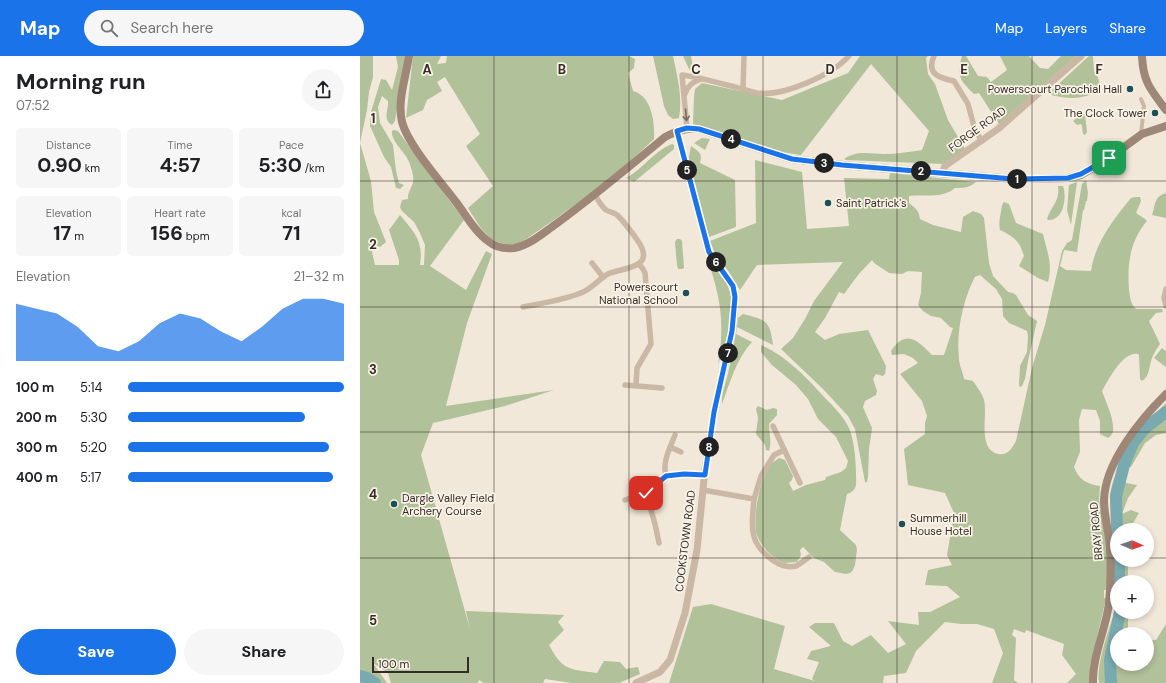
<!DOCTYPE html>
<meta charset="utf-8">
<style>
body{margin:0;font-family:"DM Sans",sans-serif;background:#f6f6f6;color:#202124;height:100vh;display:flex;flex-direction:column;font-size:15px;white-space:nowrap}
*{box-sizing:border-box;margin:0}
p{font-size:13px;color:#757577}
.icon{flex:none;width:22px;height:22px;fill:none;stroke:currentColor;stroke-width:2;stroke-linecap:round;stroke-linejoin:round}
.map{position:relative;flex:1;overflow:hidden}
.details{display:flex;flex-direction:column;background:#fff;width:360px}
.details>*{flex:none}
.needle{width:26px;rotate:92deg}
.controls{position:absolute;left:750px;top:467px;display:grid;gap:8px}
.controls a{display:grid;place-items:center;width:44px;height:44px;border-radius:50%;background:#fff;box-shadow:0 2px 6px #0003;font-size:20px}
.scale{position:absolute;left:12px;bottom:10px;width:97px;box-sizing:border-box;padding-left:4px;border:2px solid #362c27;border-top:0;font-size:11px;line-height:14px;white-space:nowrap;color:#362c27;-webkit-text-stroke:3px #f9f2e6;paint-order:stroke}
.pin{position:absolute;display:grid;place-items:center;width:34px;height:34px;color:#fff;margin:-17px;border-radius:8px;box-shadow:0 2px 6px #0006}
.km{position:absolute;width:20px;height:20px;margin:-10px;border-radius:50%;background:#222;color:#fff;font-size:11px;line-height:20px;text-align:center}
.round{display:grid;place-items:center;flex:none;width:42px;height:42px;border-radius:21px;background:#f6f6f6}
.head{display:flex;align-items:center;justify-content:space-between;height:68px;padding:0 16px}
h1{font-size:22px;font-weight:700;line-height:30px}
.stats{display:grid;grid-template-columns:repeat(3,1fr);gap:6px;height:68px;padding:4px 16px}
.stats div{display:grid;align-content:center;border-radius:6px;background:#f6f6f6;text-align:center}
.stats b{font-size:20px;font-weight:700}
.stats small{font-size:11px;font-weight:400}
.stats p{font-size:11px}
.chart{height:112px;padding:8px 16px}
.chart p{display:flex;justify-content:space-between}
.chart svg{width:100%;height:72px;margin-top:4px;fill:#1a73e8;opacity:.7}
.button{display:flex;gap:8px;margin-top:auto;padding:8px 16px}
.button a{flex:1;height:46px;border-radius:24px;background:#1a73e8;color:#fff;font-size:16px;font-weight:700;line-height:46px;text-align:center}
.button a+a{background:#f6f6f6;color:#202124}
ul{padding:0 16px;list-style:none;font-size:13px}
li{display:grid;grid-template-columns:64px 48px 1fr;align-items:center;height:30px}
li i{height:10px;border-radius:5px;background:#1a73e8}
header{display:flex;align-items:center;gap:24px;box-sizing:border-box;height:56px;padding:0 20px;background:#1a73e8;color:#fff}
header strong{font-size:19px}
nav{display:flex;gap:22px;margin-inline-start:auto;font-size:14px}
.search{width:280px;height:36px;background:#f6f6f6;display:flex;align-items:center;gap:10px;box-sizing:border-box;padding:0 14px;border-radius:22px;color:#757577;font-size:15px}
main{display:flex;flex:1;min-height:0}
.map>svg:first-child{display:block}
</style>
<header>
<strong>Map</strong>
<div class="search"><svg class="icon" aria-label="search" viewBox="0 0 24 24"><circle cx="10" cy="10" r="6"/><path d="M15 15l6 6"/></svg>Search here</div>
<nav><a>Map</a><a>Layers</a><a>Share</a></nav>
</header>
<main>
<section class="details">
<div class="head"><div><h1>Morning run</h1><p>07:52</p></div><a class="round"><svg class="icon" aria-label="share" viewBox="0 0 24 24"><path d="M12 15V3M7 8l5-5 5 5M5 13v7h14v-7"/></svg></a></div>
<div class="stats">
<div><p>Distance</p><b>0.90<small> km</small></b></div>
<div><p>Time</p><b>4:57</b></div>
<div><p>Pace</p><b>5:30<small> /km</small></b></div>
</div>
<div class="stats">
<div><p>Elevation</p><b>17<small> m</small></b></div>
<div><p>Heart rate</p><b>156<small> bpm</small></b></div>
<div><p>kcal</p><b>71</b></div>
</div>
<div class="chart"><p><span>Elevation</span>21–32 m</p>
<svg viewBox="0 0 160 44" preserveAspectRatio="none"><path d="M0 44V9L10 12L20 15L30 23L40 35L50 38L60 32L70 21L80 15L90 18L100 26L110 32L120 23L130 12L140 6L150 6L160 9V44z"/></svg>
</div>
<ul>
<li><b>100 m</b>5:14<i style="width:100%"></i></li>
<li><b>200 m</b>5:30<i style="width:82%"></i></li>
<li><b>300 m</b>5:20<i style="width:93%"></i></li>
<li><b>400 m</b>5:17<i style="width:95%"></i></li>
</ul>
<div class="button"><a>Save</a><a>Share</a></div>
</section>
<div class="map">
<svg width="806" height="627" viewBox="0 0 806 627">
<rect width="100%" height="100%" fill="#f2e8d9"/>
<!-- green -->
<g fill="#b1c199">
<path d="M0 0H13V21L9 36 7 54 0 87 11 125 14 156 26 186 20 191 10 187 15 209H39V204L29 174 40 159C54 176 64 185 60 209H64L65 189 59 175 54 166 42 155 40 151 42 144 48 143C47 135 55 129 53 120 52 114 50 107 47 102 42 93 31 85 32 75L34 74 38 75 46 86 104 164 70 210 106 234 126 195 132 198 107 267 86 350 194 334 145 350 73 367 61 399 110 573 106 555 204 559 198 566 204 574 189 589C203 615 209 613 237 617L244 605 260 606 266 613 278 611 280 618 259 627H212L185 623 183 627H124L119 624 118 627H31L28 617 13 607 27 627H0Z"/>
<path d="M36 0H46L35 65 32 69C22 63 29 54 28 45L22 40 18 51 20 67 33 89 36 115 39 127 44 129 40 133 36 132 31 111 24 101 10 70 11 56 21 23 26 24 32 34 38 11Z"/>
<path d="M53 0H81L77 8 86 7 87 0H269L275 3 274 12 268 17 273 35C292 40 295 67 294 83 255 122 208 154 162 186 133 196 121 173 108 152L133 130 106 90 120 78 85 21 77 26 82 35 67 44 63 54 46 62Z"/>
<path d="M293 0H313C317 19 323 42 319 62L313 63 308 59 304 50Z"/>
<polygon points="323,0 331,0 334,18 329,13"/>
<path d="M500 0H568L566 2 568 18 575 28 588 64 605 93 583 108 486 104 484 103C497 94 510 98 524 98 536 98 549 96 562 94L569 75 511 8 441 99 416 95 333 68 334 41 335 33 342 27 422 44 488 17Z"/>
<path d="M602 0H606L618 20 627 21 631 26 647 14 640 0H669L680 12 688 13 701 0H716L639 68 619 37 614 38C600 24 596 20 602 0Z"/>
<path d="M729 0H733L734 15C739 22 741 27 738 35 721 44 710 43 691 39L692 34Z"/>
<polygon points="723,56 725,58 727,76 725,79 723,78 722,70 721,68 717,69 713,65"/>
<polygon points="342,82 350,83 345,94 334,87"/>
<path d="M312 88 314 89V93L274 126 266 122C283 113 294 95 312 88Z"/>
<path d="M331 90C339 96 343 97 340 107L375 124 376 171 349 181 330 107 329 101Z"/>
<path d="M395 104 442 116 447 173 489 170 484 122 529 123 530 117 616 126C609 132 604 132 595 132 583 143 564 138 549 140V147C556 153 559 154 560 163L573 169 601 176 603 161 613 155 621 158 624 162 629 207 633 220 648 236 653 237 656 239 668 259 677 265 668 305 665 323 662 330 660 331 659 329 660 310 667 296 668 280 667 275 649 267 643 260 642 243 636 233 620 219 615 221C603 243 596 277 599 302 599 309 603 316 604 323L613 325C617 331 622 337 624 344 628 359 617 393 638 398 648 400 652 392 656 385L672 312 685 269 702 195 707 187 712 184 713 178 722 128 726 124 728 137 727 145H726L724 154H723L717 196 704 194 700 210 706 214 731 215C735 187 753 164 771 142L775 141H780L781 145 776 157 785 163 787 165C770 185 767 208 769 233 770 240 770 248 776 253H802L803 256 796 257 789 265 800 288C797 292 794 297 792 302 789 310 790 320 782 325L780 323 779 299 778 298C763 295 749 323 742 335 745 344 757 368 752 378 751 380 749 381 748 382L740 378V365L736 354 722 353 719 364 720 396 714 411C719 424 727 428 740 430L739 443 747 491V534H744V542H746L736 586 731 627H707L716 618 702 599 704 588 666 574 665 577 654 573 652 579 656 582 654 624 658 627H632L643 597 634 573 617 568H601L585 566 556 595 546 617 524 620 523 627H309L333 551 351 548 425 570 414 613 455 625 452 623 459 606 447 603 451 595 471 590 449 571 455 567H474L483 585 492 590 511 579 528 597 546 588 528 565 559 569 558 556H570L600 541 587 530 565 529 568 514 592 509 587 499 594 457 585 437 548 429 544 393 565 378V367L567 360 562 345 540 318 558 307 553 302 544 298 532 299 531 295C546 273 557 284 572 299H584L593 272 590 271 581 262 571 260 563 255 558 249 561 237 562 216 548 215 542 218 529 217 514 207 512 204 498 219 484 238 479 236 465 262 455 276 465 284 479 278 508 274 526 310 525 318 523 320 516 318 513 323 517 335 516 339 505 345 503 351 512 372 509 393 508 421 507 426H505L495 373 488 360 464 334 421 293 433 282 445 263 454 245 483 206 397 209 380 234 369 216 356 200 350 185 396 167Z"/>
<polygon points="717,126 711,169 707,154 709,129"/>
<path d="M698 130H703C707 141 704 165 688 164L687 163C691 150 700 146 698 130Z"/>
<path d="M806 137V162L792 159C796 149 793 141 806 137Z"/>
<path d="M644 146 649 148 656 167 683 178C687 196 693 208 688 226L678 222 659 210 664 200C659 184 654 181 640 174 638 165 641 159 642 149Z"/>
<polygon points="317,183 320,183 322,185 324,212 322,213 318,213 317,209 315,186"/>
<path d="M349 202C356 212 367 224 370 236 377 260 366 287 358 309 365 270 361 240 347 203Z"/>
<path d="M383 258C406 264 410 264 413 289L377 271 378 262Z"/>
<path d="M376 278 392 286C376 303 370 327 362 348 361 337 367 324 369 313 372 302 373 290 376 278Z"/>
<path d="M401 289C427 300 448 323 467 344 474 351 483 360 488 370 494 381 496 405 496 418 496 428 498 434 487 438L480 474 496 489 497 494 495 509 493 514 490 517 486 518 475 516 464 506 454 502 443 491 440 494 441 499 437 506C433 506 428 507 425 507 413 504 398 487 396 476 393 460 400 419 412 407 414 405 417 404 419 402L425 404 433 420 432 424 429 427 433 435 446 429 465 424 466 421 481 416 486 412 488 405 476 381 458 363 448 343 436 329 412 309 401 296Z"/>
<polygon points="802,292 806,295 806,311 794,302"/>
<path d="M806 347V377L796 379 785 387 771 411H765L763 407C770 383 789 364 806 347Z"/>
<path d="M398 350 407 354 413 352 417 353V359L409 368C409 378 412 385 409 395L406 394 405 389 396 378 398 362 396 353Z"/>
<path d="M756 418 766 422V427L777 429 768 442 762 458 771 454 779 457 769 474H760L758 464H752C750 445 748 436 756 418Z"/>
<polygon points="757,498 757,504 768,504 768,526 757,526 757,540"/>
<path d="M756 551 757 556H768V578H757V608H787V584H796L806 568V627H739C736 607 750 571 756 551Z"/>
</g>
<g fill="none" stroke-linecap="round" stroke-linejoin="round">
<!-- river -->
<g stroke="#78aaaf" stroke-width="12">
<polyline points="757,474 756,440 764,409 773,387 784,373 806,356"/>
<polyline points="759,504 759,526"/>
<polyline points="0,620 7,622 15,627"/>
<polyline points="751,627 750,604 760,556"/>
</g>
<!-- pedestrian -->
<polyline stroke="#cab8a5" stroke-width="4" points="781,43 784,50 781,78"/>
<!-- minor -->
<g stroke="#cab8a5" stroke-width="5.5">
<path d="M574 0C566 18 579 22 594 25L608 48 615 74 622 85"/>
<polyline points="383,33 384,0"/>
<path d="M325 38C328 29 333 26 341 23"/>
<path d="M327 72 322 19C337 21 352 25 367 29 377 31 387 35 397 37 423 41 472 19 489 0"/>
<polyline points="232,207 243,221"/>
<polyline points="806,233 804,242 806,250"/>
<path d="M163 251C183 247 205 244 223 236 232 232 239 223 248 218 260 212 293 213 281 190 278 184 262 163 257 159 254 156 249 156 246 154 241 150 238 144 235 139"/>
<polyline points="265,329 302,332"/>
<polyline points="276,329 277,312 291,288 285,217 283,213 279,208"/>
<polyline points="413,370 440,427"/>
<polyline points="310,391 321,396"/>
<path d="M306 420C302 406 310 392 315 379"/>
<path d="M343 434 394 443C393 456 390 474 396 486 403 499 421 514 436 510 440 508 445 504 449 501"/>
<polyline points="286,437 295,468 299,487"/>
<polyline points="394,443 401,420 414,399 424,394"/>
<polyline points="265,444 286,437 306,420 324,418 345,419"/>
</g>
<!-- tertiary -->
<g stroke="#cab8a5" stroke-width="7">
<polyline points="582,117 585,110 638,73 721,0"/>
<polyline points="276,627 300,616 310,604 325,557 337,494 345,413 354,356 373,275 374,260 375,241 373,230 349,196 317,75"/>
</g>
<!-- secondary -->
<g stroke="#9e8777" stroke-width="8">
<path d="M49 0C46 21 37 45 42 66 48 89 81 126 96 146 106 159 115 176 128 185 135 191 145 193 154 192 170 189 183 177 196 168 233 141 269 111 305 81 317 75 324 72 339 73L432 103 483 109 530 113 654 123H678L708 122 721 119 749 102 782 78 806 70"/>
<path d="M782 0C783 26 791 34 806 54"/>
<path d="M733 627C732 601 746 573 749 547 751 529 751 510 750 492 749 476 744 460 744 444 745 406 781 363 806 338"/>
</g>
</g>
<!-- one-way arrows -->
<defs><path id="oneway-shaft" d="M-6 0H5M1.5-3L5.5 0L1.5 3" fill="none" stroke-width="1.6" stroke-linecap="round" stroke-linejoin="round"/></defs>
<use stroke="#796b60" href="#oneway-shaft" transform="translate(326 59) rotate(85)"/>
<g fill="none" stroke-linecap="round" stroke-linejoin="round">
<defs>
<polyline id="route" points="286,437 306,420 324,418 345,419 354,356 372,275 375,241 373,230 349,196 317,75 327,72 339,73 432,103 482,109 654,123 708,122 721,118 749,102"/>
</defs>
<!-- route casing -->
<use href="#route" stroke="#fff" stroke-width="8"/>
<!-- route -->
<use href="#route" stroke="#1a73e8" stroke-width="5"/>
</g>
<!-- grid -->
<path fill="none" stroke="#362c27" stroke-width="1" stroke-opacity="0.55" d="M134 0V627M269 0V627M403 0V627M537 0V627M672 0V627M0 125H806M0 251H806M0 376H806M0 502H757M787 502H806"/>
<!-- markers -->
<g fill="#1b5058" stroke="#f9f2e6" stroke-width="1.5">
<circle cx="770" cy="33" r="4"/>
<circle cx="795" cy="57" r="4"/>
<circle cx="468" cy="147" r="4"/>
<circle cx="326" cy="237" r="4"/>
<circle cx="34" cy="448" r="4"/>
<circle cx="542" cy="468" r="4"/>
</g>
<g text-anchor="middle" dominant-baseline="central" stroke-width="3.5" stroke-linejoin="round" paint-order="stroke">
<!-- poi labels -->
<g font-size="11" fill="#362c27" stroke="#f9f2e6" text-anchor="end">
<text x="762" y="33">Powerscourt Parochial Hall</text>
<text x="787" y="57">The Clock Tower</text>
<text x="476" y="147" text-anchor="start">Saint Patrick's</text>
<text x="318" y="231">Powerscourt<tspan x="318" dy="13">National School</tspan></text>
<text x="42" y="442" text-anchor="start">Dargle Valley Field<tspan x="42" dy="13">Archery Course</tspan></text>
<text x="550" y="462" text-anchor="start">Summerhill<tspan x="550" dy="13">House Hotel</tspan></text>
</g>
<!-- street labels -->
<g font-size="11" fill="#362c27" stroke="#f9f2e6">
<text transform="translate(617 73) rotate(-36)">FORGE ROAD</text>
<text transform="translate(736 475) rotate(-95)">BRAY ROAD</text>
<text transform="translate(325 485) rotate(-83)">COOKSTOWN ROAD</text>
</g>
</g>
<g font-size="13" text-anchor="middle" font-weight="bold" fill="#362c27" stroke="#f9f2e6" stroke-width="3.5" stroke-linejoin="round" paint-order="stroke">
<text x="67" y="18">A</text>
<text x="202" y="18">B</text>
<text x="336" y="18">C</text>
<text x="470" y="18">D</text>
<text x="604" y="18">E</text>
<text x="739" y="18">F</text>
<text x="13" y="67">1</text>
<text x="13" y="193">2</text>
<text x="13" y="318">3</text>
<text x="13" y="443">4</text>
<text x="13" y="569">5</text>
</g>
</svg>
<div class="controls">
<a><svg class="needle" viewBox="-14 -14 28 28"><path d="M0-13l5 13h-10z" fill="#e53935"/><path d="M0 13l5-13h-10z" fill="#757577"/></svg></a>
<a>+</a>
<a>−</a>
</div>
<div class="scale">100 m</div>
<div class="pin" style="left:749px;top:102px;background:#1e9e55"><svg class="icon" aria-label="arrive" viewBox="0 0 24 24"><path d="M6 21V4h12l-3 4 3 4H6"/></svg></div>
<div class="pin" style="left:286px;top:437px;background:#d93025"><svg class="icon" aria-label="check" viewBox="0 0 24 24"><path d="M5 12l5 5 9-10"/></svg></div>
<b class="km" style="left:657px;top:123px">1</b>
<b class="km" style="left:561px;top:115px">2</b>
<b class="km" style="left:464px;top:107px">3</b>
<b class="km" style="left:371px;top:83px">4</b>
<b class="km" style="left:327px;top:114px">5</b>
<b class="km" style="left:356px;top:206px">6</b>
<b class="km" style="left:368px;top:297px">7</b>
<b class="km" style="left:349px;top:391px">8</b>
</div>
</main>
